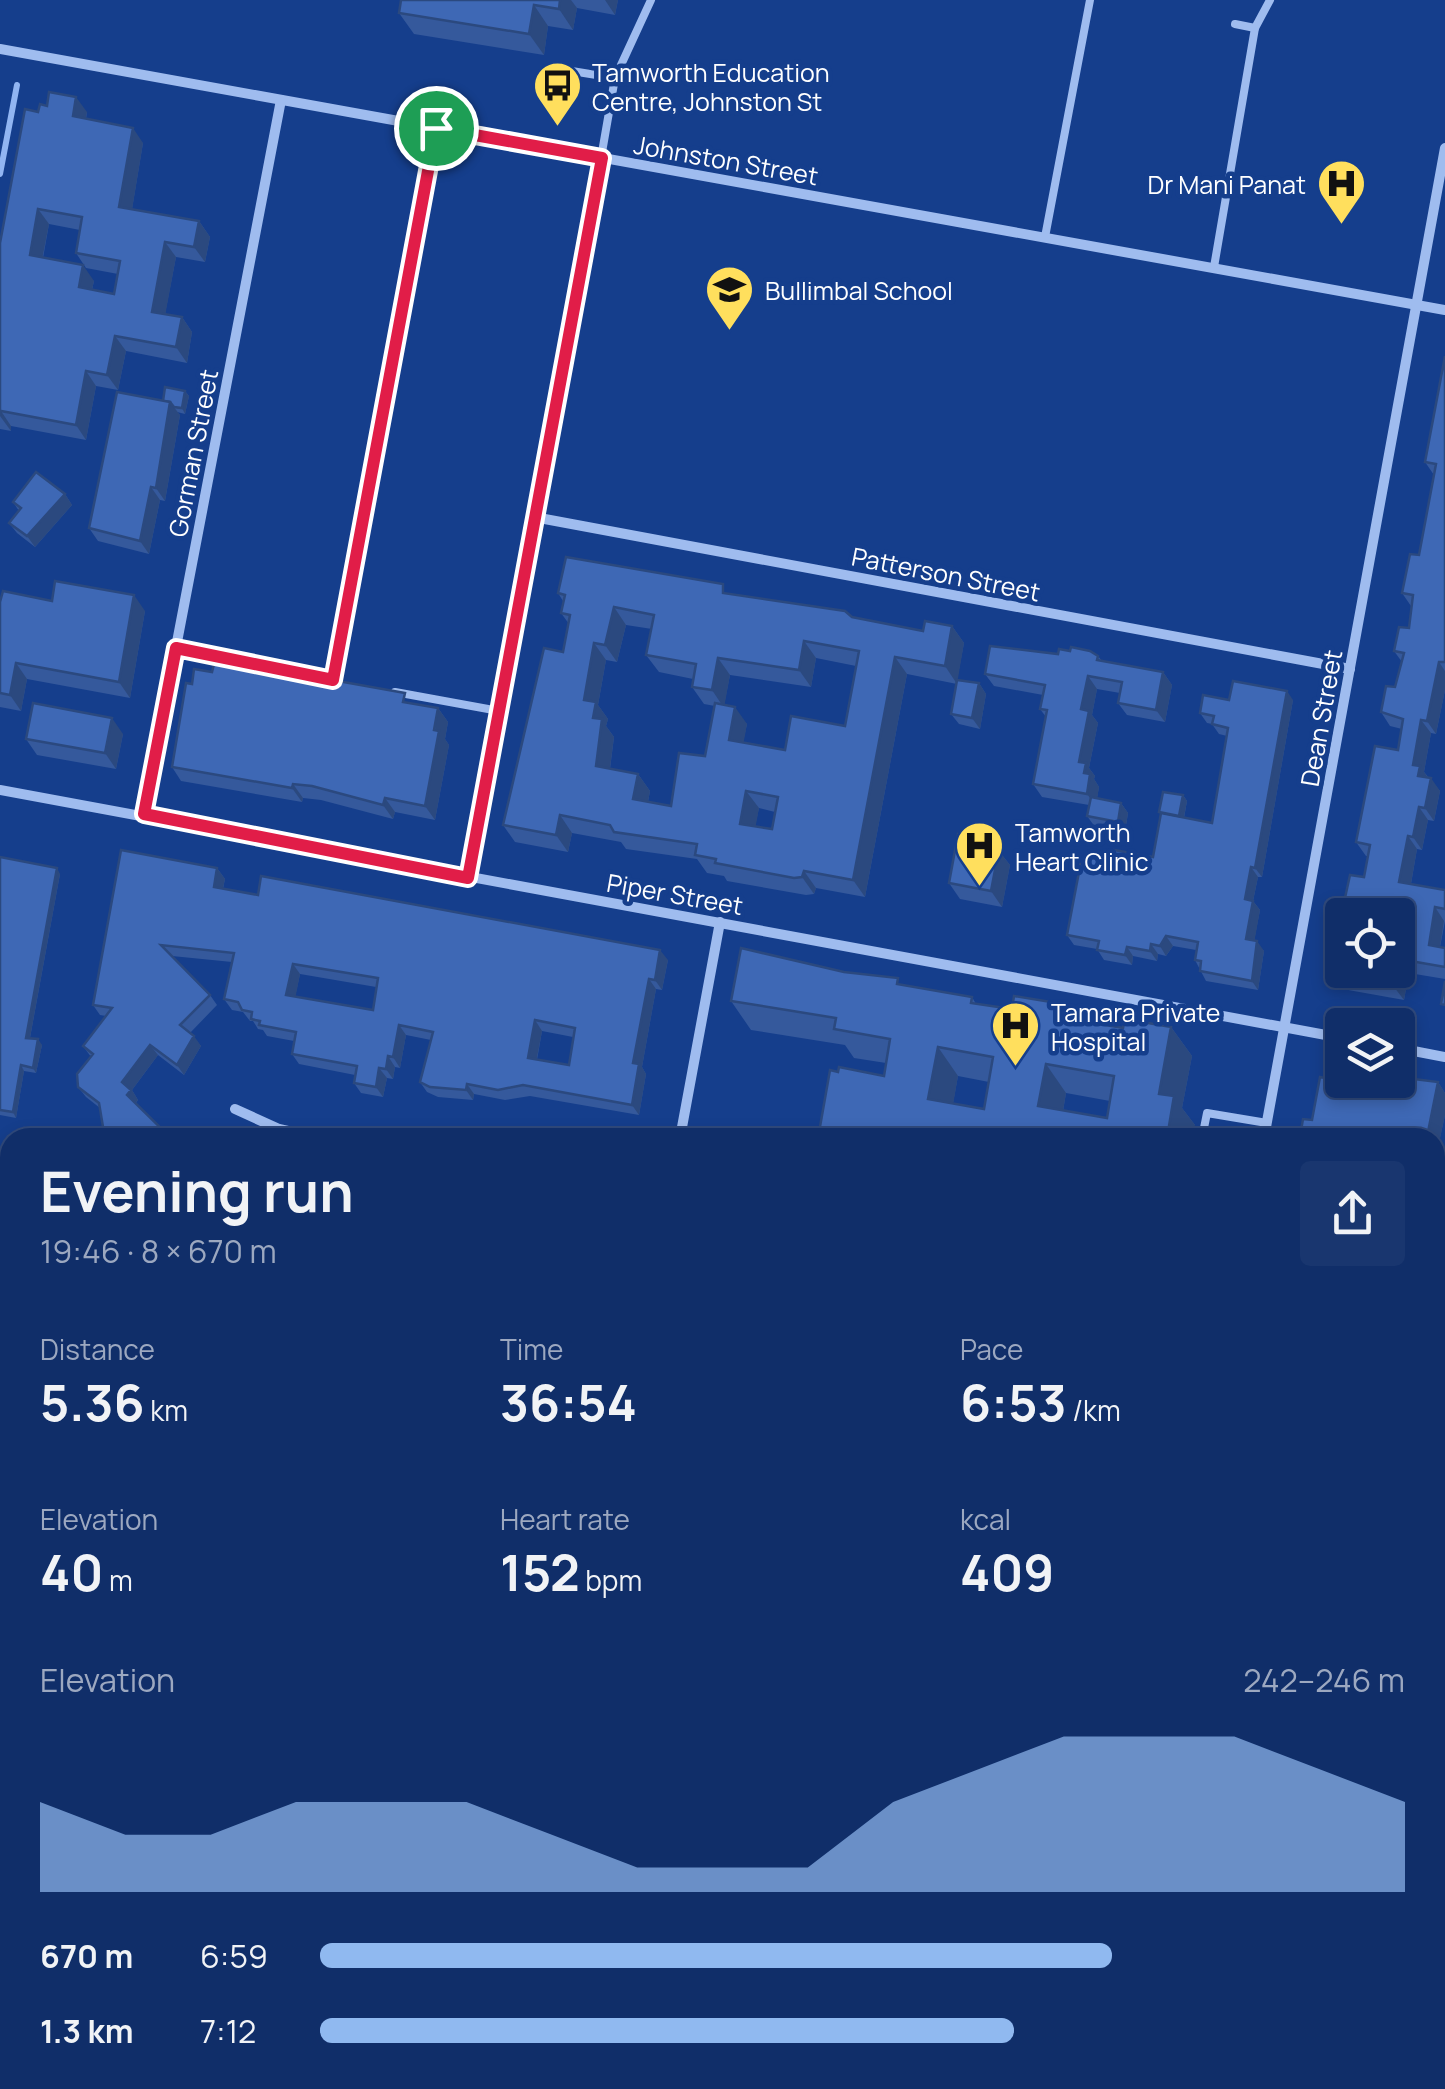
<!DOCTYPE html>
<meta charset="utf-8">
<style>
body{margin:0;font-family:Manrope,sans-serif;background:#19366f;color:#f1f3f6;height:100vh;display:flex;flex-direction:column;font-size:38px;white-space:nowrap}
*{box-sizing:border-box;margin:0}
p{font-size:32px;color:#9ca8c0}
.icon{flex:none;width:55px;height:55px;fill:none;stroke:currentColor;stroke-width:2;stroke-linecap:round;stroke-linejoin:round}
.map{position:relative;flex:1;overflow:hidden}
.drawer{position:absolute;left:0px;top:1128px;width:1445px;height:962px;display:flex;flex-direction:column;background:#102e69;border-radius:30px 30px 0 0;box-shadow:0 5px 15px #0003,0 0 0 2px #304a7d}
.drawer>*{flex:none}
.tools{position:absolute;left:1325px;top:898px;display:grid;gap:20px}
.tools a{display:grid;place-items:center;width:90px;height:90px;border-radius:10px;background:#102e69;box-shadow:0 5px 15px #0003,0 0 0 2px #304a7d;font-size:50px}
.pin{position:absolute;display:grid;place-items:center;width:85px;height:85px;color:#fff;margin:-42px;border:5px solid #fff;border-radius:50%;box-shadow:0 2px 10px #0007}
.round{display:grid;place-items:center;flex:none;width:105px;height:105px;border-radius:10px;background:#19366f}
.summary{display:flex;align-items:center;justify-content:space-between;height:170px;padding:0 40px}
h1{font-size:55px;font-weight:700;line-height:75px}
.metrics{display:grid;grid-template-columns:repeat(3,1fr);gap:15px;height:170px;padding:10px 40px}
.metrics div{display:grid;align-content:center}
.metrics b{font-size:50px;font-weight:700}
.metrics small{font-size:28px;font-weight:400}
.metrics p{font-size:28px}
.chart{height:280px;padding:20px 40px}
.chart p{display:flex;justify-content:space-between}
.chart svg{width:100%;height:180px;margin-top:10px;fill:#90b9f0;opacity:.7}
ul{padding:0 40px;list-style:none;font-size:32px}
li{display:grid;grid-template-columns:160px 120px 1fr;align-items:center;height:75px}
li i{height:25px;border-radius:12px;background:#90b9f0}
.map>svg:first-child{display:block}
</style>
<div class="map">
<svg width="1445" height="2089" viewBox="0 0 1445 2089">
<rect width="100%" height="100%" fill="#153e8c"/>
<!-- green -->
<g fill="#2856aa">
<polygon points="10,1731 10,1969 0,1956 0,1739"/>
<polygon points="96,2080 313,2080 303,2089 103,2089"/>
</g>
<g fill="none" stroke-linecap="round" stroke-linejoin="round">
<!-- stream -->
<g stroke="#91b5f2" stroke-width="6">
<polyline points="0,174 17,85"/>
<polyline points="1435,1272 1445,1254"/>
<polyline points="405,2089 417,2080"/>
</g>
<!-- lane -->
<g stroke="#9fbcef" stroke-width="8">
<polyline points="1235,24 1255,28"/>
<polyline points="553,68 615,78"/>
<polyline points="601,158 615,78 651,0"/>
<polyline points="1045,237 1090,0"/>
<polyline points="1214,267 1255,28 1270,0"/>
<polyline points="176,648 317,677"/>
<polyline points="333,680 436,128"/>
<polyline points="395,692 499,711"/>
<polyline points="1202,1138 1207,1113 1267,1123"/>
<polyline points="1435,1995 1445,1988"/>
</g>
<!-- street -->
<g stroke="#9fbcef" stroke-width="10">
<polyline points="0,49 1445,310"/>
<polyline points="534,517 1350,669"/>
<polyline points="0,790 1342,1038"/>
<polyline points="144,814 281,100"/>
<polyline points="468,878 601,158"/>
<polyline points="1398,1048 1445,1057"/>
<polyline points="235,1109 279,1129 319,1138"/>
<polyline points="680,1138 720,922"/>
<polyline points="1264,1138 1445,148"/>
<polyline points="1435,1547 1445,1548"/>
<polyline points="1435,1925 1445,1938"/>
<polyline points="1435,2001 1445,2014"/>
<polyline points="1046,2080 1053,2089"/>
</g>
<!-- primary -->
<g stroke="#e7eeff" stroke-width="25">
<polyline points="0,1343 10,1355"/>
<polyline points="0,1415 10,1397"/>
<polyline points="0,1442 10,1460"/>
<polyline points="563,2080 570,2089"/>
<polyline points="596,2080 603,2089"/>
</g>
</g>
<!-- wall -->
<g fill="#35599c" fill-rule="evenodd">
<polygon points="401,0 618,0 615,15 577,8 573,30 548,26 544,55 414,34 399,13"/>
<path d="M38 112H87L86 119 143 143 132 209 199 221 210 237 205 262 176 257 165 314 182 317 192 332 187 363 126 351 118 390 96 386 86 440 11 426V431L0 429V243ZM49 224 80 230 76 253 86 268 118 274 114 294 92 290 94 281 43 258Z"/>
<polygon points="1445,356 1445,690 1436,734 1431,733 1424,772 1440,791 1434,821 1428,820 1422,850 1417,849 1411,884 1445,890 1445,921 1440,947 1445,948 1445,979 1409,973 1404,1000 1337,988 1328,975 1364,877 1368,856 1366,856 1356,842 1398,750 1402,729 1390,726 1381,712 1395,687 1402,662 1394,651 1409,628 1411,606 1402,593 1419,555 1434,475 1425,462"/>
<polygon points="185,391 189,396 185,414 177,412 180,415 165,501 160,500 149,554 98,541 89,528 163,401"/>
<polygon points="65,494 72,505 35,547 17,533 9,523 19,511 13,502"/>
<path d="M558 593 730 594 923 631 952 626 964 643 957 680 979 683 986 694 980 729 959 724 951 714 957 684 907 674 865 897 816 888 814 894 806 895 727 881 724 876 707 873 697 859 626 849 621 842 572 833 568 852 515 842 503 825 563 652 569 624 561 613 563 601ZM626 625 652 629 646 655 659 672 693 679 692 687 704 704 715 706 705 756 671 806 648 802 650 791 638 774 610 769 614 737 606 726 608 719 598 705 606 660 617 662ZM816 658 856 666 845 726 785 750 743 742 747 724 724 705 730 675 811 687ZM759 808 775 812 772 829 755 826Z"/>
<polygon points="52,601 145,611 130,698 27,679 21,711 0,707 0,602"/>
<polygon points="1058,654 1098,656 1102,661 1163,672 1172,685 1165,722 1127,715 1118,703 1120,693 1097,689 1092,715 1098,723 1089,768 1095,776 1094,779 1099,787 1097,798 1121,803 1128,813 1125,832 1095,827 1087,816 1089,805 1042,797 1033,784 1046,717 1040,709 1043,695 994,686 985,674"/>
<polygon points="1229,700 1293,700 1262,877 1258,877 1253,901 1260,910 1254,941 1264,951 1258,990 1206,981 1195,960 1196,950 1173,946 1166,956 1158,954 1157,961 1133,956 1132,965 1104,960 1097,949 1074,945 1067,935 1112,862 1153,857 1161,815 1159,812 1183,795 1187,801 1184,818 1212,823 1227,736 1219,734 1212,724 1207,723 1200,713"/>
<polygon points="412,704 438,708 448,722 445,739 449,745 435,820 395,812 393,819 321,800 303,798 302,802 181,781 172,767"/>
<polygon points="123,734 116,769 37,755 26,739"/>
<polygon points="989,839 1010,865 1002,907 960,899 949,883"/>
<polygon points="0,857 60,874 30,1038 42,1045 36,1073 24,1071 16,1118 0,1115"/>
<path d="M217 868 225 879 223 889 668 960 662 990 656 989 642 1067 646 1074 639 1115 530 1096 505 1100 474 1094 473 1100 438 1097 427 1092 420 1082 431 1040 406 1035 400 1068 395 1067 393 1079 387 1078 383 1097 361 1093 354 1083 355 1075 299 1064 292 1054 294 1041 267 1036 263 1030 258 1029 253 1021H250L243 1012 232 1010 224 999 232 962 172 956 210 995 217 1005 190 1033 201 1046 184 1075 158 1055 132 1090 138 1100 136 1103 171 1138H110L103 1127 100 1108 86 1097 78 1087 91 1057 83 1046 106 1016 100 1015 93 1005ZM300 974 376 987 373 1010 295 997ZM542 1031 573 1037 569 1065 537 1060Z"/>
<path d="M903 985 972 997 976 1004 1123 1028 1171 1027 1192 1056 1182 1108 1195 1125 818 1138 884 1076 886 1063 854 1058 845 1045 751 1030 731 1001ZM958 1076 989 1082 984 1109 953 1103ZM1066 1093 1110 1101 1107 1118 1063 1111Z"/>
<polygon points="1337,1058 1342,1059 1342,1080 1398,1080 1398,1077 1438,1082 1445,1093 1445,1115 1438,1147 1435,1147 1435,1138 1301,1138 1300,1136 1303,1119 1312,1120 1320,1077 1325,1078 1327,1069 1335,1071"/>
<polygon points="1435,1283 1445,1286 1445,1339 1435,1336"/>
<polygon points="1435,1396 1445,1398 1445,1495 1435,1493"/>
<polygon points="0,1649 10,1652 10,1676 0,1674"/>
<polygon points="631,2080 789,2080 777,2089 638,2089"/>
<polygon points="911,2080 986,2080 974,2089 917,2089"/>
</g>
<!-- shaded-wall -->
<g fill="#2b497f">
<polygon points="560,0 571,0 577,8 573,30 559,9"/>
<polygon points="605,0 618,0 615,15"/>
<polygon points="534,5 548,26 544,55 529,34"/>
<polygon points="76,97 87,112 83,132 73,116"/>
<polygon points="133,128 143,143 130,222 119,207"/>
<polygon points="38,209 49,224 40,270 30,255"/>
<polygon points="199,221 210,237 205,262 194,247"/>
<polygon points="165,242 176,257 163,327 152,312"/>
<polygon points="83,265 94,281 89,302 79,287"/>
<polygon points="182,317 192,332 187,363 176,347"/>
<polygon points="115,336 126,351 118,390 107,375"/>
<polygon points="86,371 96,386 86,440 76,425"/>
<polygon points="185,391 189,396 185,414 182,408"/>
<polygon points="170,402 180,415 165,501 156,488"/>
<polygon points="1,411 11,426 11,431 0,416"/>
<polygon points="151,487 160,500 149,554 140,541"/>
<polygon points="65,494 72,505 35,547 27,536"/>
<polygon points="134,595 145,611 130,698 119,682"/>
<polygon points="614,607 626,625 617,662 605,645"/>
<polygon points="952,626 964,643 957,684 945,666"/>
<polygon points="804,641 816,658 811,687 799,670"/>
<polygon points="594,643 606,660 598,705 608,719 606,726 614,737 608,783 596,766 593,718 584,700"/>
<polygon points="895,657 907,674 865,897 853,880"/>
<polygon points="718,658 730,675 724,708 712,690"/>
<polygon points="1439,662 1445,671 1445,690 1436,734 1427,721"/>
<polygon points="16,663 27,679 21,711 10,695"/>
<polygon points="1163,672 1172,685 1165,722 1156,710"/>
<polygon points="1088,676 1097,689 1092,715 1098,723 1089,768 1095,776 1094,779 1099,787 1096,806 1087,794 1084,773 1079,762 1081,709"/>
<polygon points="979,683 986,694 980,729 972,718"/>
<polygon points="1287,691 1293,700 1262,877 1255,868"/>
<polygon points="735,707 747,724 741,757 729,740"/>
<polygon points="438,708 448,722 445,739 449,745 435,820 425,806"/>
<polygon points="112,718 123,734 116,769 105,753"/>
<polygon points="1421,720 1431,733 1424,772 1429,779 1418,776 1413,765"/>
<polygon points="638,774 650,791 645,817 633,799"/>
<polygon points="1431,778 1440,791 1434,821 1425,808"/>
<polygon points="293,784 303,798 302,802 292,788"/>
<polygon points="746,791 759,808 753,841 740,824"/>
<polygon points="1183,795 1187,801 1183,822 1179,816"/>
<polygon points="385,798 395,812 393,819 383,805"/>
<polygon points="1121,803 1128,813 1125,832 1118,822"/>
<polygon points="1419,807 1428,820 1422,850 1413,837"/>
<polygon points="560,815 572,833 568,852 556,835"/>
<polygon points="1408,836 1417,849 1409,895 1399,882"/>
<polygon points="989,839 1010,865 1002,907 991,891 988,847"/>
<polygon points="1251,867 1258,877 1253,901 1260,910 1253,949 1246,939 1245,899"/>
<polygon points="57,868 60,874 29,1043 26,1038"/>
<polygon points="217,868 225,879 221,897 214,887"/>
<polygon points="804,871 816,888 814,894 802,877"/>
<polygon points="1435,907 1444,921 1438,959 1429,945"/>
<polygon points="1166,936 1173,946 1166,956 1160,946"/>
<polygon points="1257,941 1264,951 1258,990 1252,981"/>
<polygon points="1151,944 1158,954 1157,961 1150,951"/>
<polygon points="1127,947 1133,956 1132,965 1125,955"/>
<polygon points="660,950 668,960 662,990 655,980"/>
<polygon points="1399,959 1409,973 1404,1000 1394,987"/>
<polygon points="293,964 300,974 294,1005 286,995"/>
<polygon points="649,979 656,989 642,1067 646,1074 639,1115 632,1105 633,1063"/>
<polygon points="1057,1003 1077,1032 1055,1016"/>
<polygon points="535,1020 542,1031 535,1068 528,1058"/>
<polygon points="399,1025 406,1035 400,1068 393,1057"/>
<polygon points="1171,1027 1192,1056 1182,1108 1195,1125 1192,1138 1167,1138 1159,1094"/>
<polygon points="194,1036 201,1046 184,1075 177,1065"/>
<polygon points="38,1039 42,1045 36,1073 33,1068"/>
<polygon points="150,1045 158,1055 132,1090 138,1100 134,1105 127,1095 122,1082"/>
<polygon points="938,1047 958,1076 949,1128 928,1099"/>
<polygon points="388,1056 395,1067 393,1079 386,1069"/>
<polygon points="1046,1064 1066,1093 1059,1135 1038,1106"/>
<polygon points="21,1065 24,1071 16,1118 13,1112"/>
<polygon points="379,1068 387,1078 383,1097 376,1087"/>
<polygon points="1438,1082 1445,1093 1445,1115 1438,1147 1435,1143 1435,1138 1431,1138 1428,1132"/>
<polygon points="467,1084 474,1094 473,1100 466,1090"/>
</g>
<!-- building -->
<g fill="#3e68b5" stroke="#2b497f" stroke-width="2.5" fill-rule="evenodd">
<polygon points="401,0 560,0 559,9 534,5 529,34 399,13"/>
<path d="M49 92 76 97 73 116 133 128 119 207 199 221 194 247 165 242 152 312 182 317 176 347 115 336 107 375 86 371 76 425 1 411 0 415V243L25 109 38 112 40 104 47 106ZM38 209 82 217 76 253 120 261 114 294 79 287 83 265 30 255Z"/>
<polygon points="1445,356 1445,662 1439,662 1427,721 1421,720 1413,765 1420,766 1418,776 1431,778 1425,808 1419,807 1413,837 1408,836 1399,882 1445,890 1445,909 1435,907 1429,945 1445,948 1445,967 1399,959 1398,969 1398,915 1342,915 1342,970 1397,970 1394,987 1328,975 1350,875 1364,877 1370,845 1356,842 1375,746 1398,750 1403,719 1381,712 1386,686 1395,687 1404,653 1394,651 1399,627 1409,628 1413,595 1402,593 1410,554 1419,555 1436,464 1425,462"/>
<polygon points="165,387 185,391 182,408 174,407 170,402 163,401"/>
<polygon points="117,392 170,402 156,488 151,487 140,541 89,528"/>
<polygon points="36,472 65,494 27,536 9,523 21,508 13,502"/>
<path d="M566 557 723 584V593L845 611 852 617 923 631 925 621 952 626 945 666 895 657 853 880 804 871 802 877 794 878 715 863 716 859 695 855 697 844 614 832 610 825 560 815 556 835 503 825 544 648 563 652 570 615 561 613 565 595 558 593ZM614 607 654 615 646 655 696 664 692 687 712 690 718 658 799 670 804 641 859 651 845 726 791 716 785 750 729 740 735 707 715 703 705 756 679 753 671 806 633 799 638 774 596 766 602 719 593 718 596 702 584 700 594 643 605 645ZM746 791 778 797 772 829 740 824Z"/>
<polygon points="55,581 134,595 119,682 16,663 10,695 0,693 0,602 3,591 52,601"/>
<polygon points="990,646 1058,654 1059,649 1070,651 1071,647 1090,651 1098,656 1097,660 1163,672 1156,710 1118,703 1122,682 1088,676 1081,709 1089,711 1079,762 1086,763 1084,773 1090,774 1087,794 1033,784 1047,710 1040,709 1045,685 985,674"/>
<polygon points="214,664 281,675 282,671 405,693 403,702 438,708 434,730 439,731 425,806 385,798 383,805 312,786 293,784 292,788 172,767 186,683 192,684 194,669 212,672"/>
<polygon points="957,680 979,683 972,718 951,714"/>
<polygon points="1233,681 1287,691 1255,868 1251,867 1245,899 1253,901 1246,939 1257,941 1252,981 1200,971 1201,961 1195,960 1198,942 1166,936 1160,946 1151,944 1150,951 1127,947 1125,955 1097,950 1099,941 1067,935 1082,856 1112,862 1114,850 1153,857 1161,813 1212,823 1228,728 1212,724 1214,716 1200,713 1203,695 1229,700"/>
<polygon points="33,703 112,718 105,753 26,739"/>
<polygon points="1163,792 1183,795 1179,816 1159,812"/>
<polygon points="1091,797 1121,803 1118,822 1087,816"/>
<polygon points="958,834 989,839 988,847 999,849 991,891 949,883"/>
<path d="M121 850 217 868 214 887 258 895 261 876 660 950 655 980 649 979 633 1063 639 1064 632 1105 523 1085 498 1090 467 1084 466 1090 430 1087 420 1082 433 1032 399 1025 393 1057 388 1056 386 1069 379 1068 376 1087 354 1083 357 1066 292 1054 296 1032 259 1025 260 1021 251 1019 252 1012 242 1010 238 1002 224 999 234 953 161 945 210 995 180 1025 194 1036 177 1065 150 1045 122 1082 131 1090 127 1095 171 1138H112L103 1127 99 1103 78 1087 77 1074 93 1054 83 1046 112 1008 93 1005ZM293 964 378 978 373 1010 286 995ZM535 1020 575 1028 569 1065 528 1058Z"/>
<polygon points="0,857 57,868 26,1038 38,1039 33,1068 21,1065 13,1112 0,1110"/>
<path d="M741 948 844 972 898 978 897 984 972 997 971 1003 1012 1009 1014 996 1057 1003 1055 1016 1123 1028 1125 1019 1171 1027 1159 1094 1174 1096 1167 1138H818L830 1070 838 1072 839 1067 884 1076 890 1039 834 1029 836 1018 731 1001ZM938 1047 993 1057 984 1109 928 1099ZM1046 1064 1114 1076 1107 1118 1038 1106Z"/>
<polygon points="1445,981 1445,1005 1441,1004"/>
<polygon points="1337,1058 1342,1059 1342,1080 1398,1080 1398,1077 1438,1082 1428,1132 1410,1128 1408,1138 1308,1138 1300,1136 1303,1119 1312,1120 1320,1077 1325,1078 1327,1069 1335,1071"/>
<polygon points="1435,1283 1445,1286 1445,1326 1435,1324"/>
<polygon points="1435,1396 1445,1398 1445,1482 1435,1480"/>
<polygon points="0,1649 10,1652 10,1672 0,1669"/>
<polygon points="632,2080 747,2080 735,2089 639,2089"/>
<polygon points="911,2080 944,2080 950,2089 918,2089"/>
</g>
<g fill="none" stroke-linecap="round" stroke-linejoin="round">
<defs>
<polygon id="route" points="436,128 602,158 468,878 144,814 176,648 333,680"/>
</defs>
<!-- route casing -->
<use href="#route" stroke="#fff" stroke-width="20"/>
<!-- route -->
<use href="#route" stroke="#e11d48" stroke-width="12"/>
</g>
<!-- icons -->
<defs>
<symbol id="bus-pin" viewBox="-11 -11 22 30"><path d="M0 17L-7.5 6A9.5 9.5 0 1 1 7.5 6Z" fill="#ffdf5d" stroke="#153e8c"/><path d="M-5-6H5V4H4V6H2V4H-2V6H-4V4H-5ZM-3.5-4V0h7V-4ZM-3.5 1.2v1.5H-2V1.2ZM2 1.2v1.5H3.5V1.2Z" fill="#111"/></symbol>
<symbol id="hospital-pin" viewBox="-11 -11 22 30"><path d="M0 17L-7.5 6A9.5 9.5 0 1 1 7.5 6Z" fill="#ffdf5d" stroke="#153e8c"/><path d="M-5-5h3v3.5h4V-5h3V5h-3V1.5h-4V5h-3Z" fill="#111"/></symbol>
<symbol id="school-pin" viewBox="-11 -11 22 30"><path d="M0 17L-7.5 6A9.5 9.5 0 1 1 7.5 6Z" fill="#ffdf5d" stroke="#153e8c"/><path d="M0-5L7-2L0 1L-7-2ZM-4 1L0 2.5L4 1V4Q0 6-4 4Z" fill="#111"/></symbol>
</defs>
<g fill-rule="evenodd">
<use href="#bus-pin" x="530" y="58" width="55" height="75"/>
<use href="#hospital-pin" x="1314" y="156" width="55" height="75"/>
<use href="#school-pin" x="702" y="262" width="55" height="75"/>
<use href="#hospital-pin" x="952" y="818" width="55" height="75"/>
<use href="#hospital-pin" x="988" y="998" width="55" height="75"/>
</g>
<g text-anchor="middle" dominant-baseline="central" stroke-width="9" stroke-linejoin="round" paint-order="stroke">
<!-- poi labels -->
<g font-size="25" fill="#fff" stroke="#153e8c" text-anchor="start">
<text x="592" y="72">Tamworth Education<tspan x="592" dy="29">Centre, Johnston St</tspan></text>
<text x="1306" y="184" text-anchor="end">Dr Mani Panat</text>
<text x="765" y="290">Bullimbal School</text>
<text x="1015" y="832">Tamworth<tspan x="1015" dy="29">Heart Clinic</tspan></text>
<text x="1051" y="1012">Tamara Private<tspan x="1051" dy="29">Hospital</tspan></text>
</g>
<!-- street labels -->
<g font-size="25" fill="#fff" stroke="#153e8c">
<text transform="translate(726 160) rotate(10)">Johnston Street</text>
<text transform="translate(193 453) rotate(-79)">Gorman Street</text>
<text transform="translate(946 574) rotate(11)">Patterson Street</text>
<text transform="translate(1321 718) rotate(-80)">Dean Street</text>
<text transform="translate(675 894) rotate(10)">Piper Street</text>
</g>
</g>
</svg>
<div class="tools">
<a><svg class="icon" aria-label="locate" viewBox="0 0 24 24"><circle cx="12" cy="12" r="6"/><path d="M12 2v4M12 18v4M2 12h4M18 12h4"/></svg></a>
<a><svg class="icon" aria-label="layers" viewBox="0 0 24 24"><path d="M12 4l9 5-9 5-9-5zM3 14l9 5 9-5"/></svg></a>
</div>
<div class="pin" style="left:436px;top:128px;background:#1e9e55"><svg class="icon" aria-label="arrive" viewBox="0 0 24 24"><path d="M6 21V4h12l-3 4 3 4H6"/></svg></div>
<section class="drawer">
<div class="summary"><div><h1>Evening run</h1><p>19:46 · 8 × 670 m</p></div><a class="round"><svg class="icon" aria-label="share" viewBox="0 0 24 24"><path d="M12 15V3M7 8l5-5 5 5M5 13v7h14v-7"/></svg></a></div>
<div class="metrics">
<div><p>Distance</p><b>5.36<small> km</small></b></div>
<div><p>Time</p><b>36:54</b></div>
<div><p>Pace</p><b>6:53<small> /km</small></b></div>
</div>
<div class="metrics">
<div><p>Elevation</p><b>40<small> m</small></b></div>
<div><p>Heart rate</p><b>152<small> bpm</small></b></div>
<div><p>kcal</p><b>409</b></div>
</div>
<div class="chart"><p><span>Elevation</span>242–246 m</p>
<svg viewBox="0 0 160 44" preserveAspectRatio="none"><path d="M0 44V22L10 30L20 30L30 22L40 22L50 22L60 30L70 38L80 38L90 38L100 22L110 14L120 6L130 6L140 6L150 14L160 22V44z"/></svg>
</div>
<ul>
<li><b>670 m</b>6:59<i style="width:73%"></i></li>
<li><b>1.3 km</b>7:12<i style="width:64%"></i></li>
</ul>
</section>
</div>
